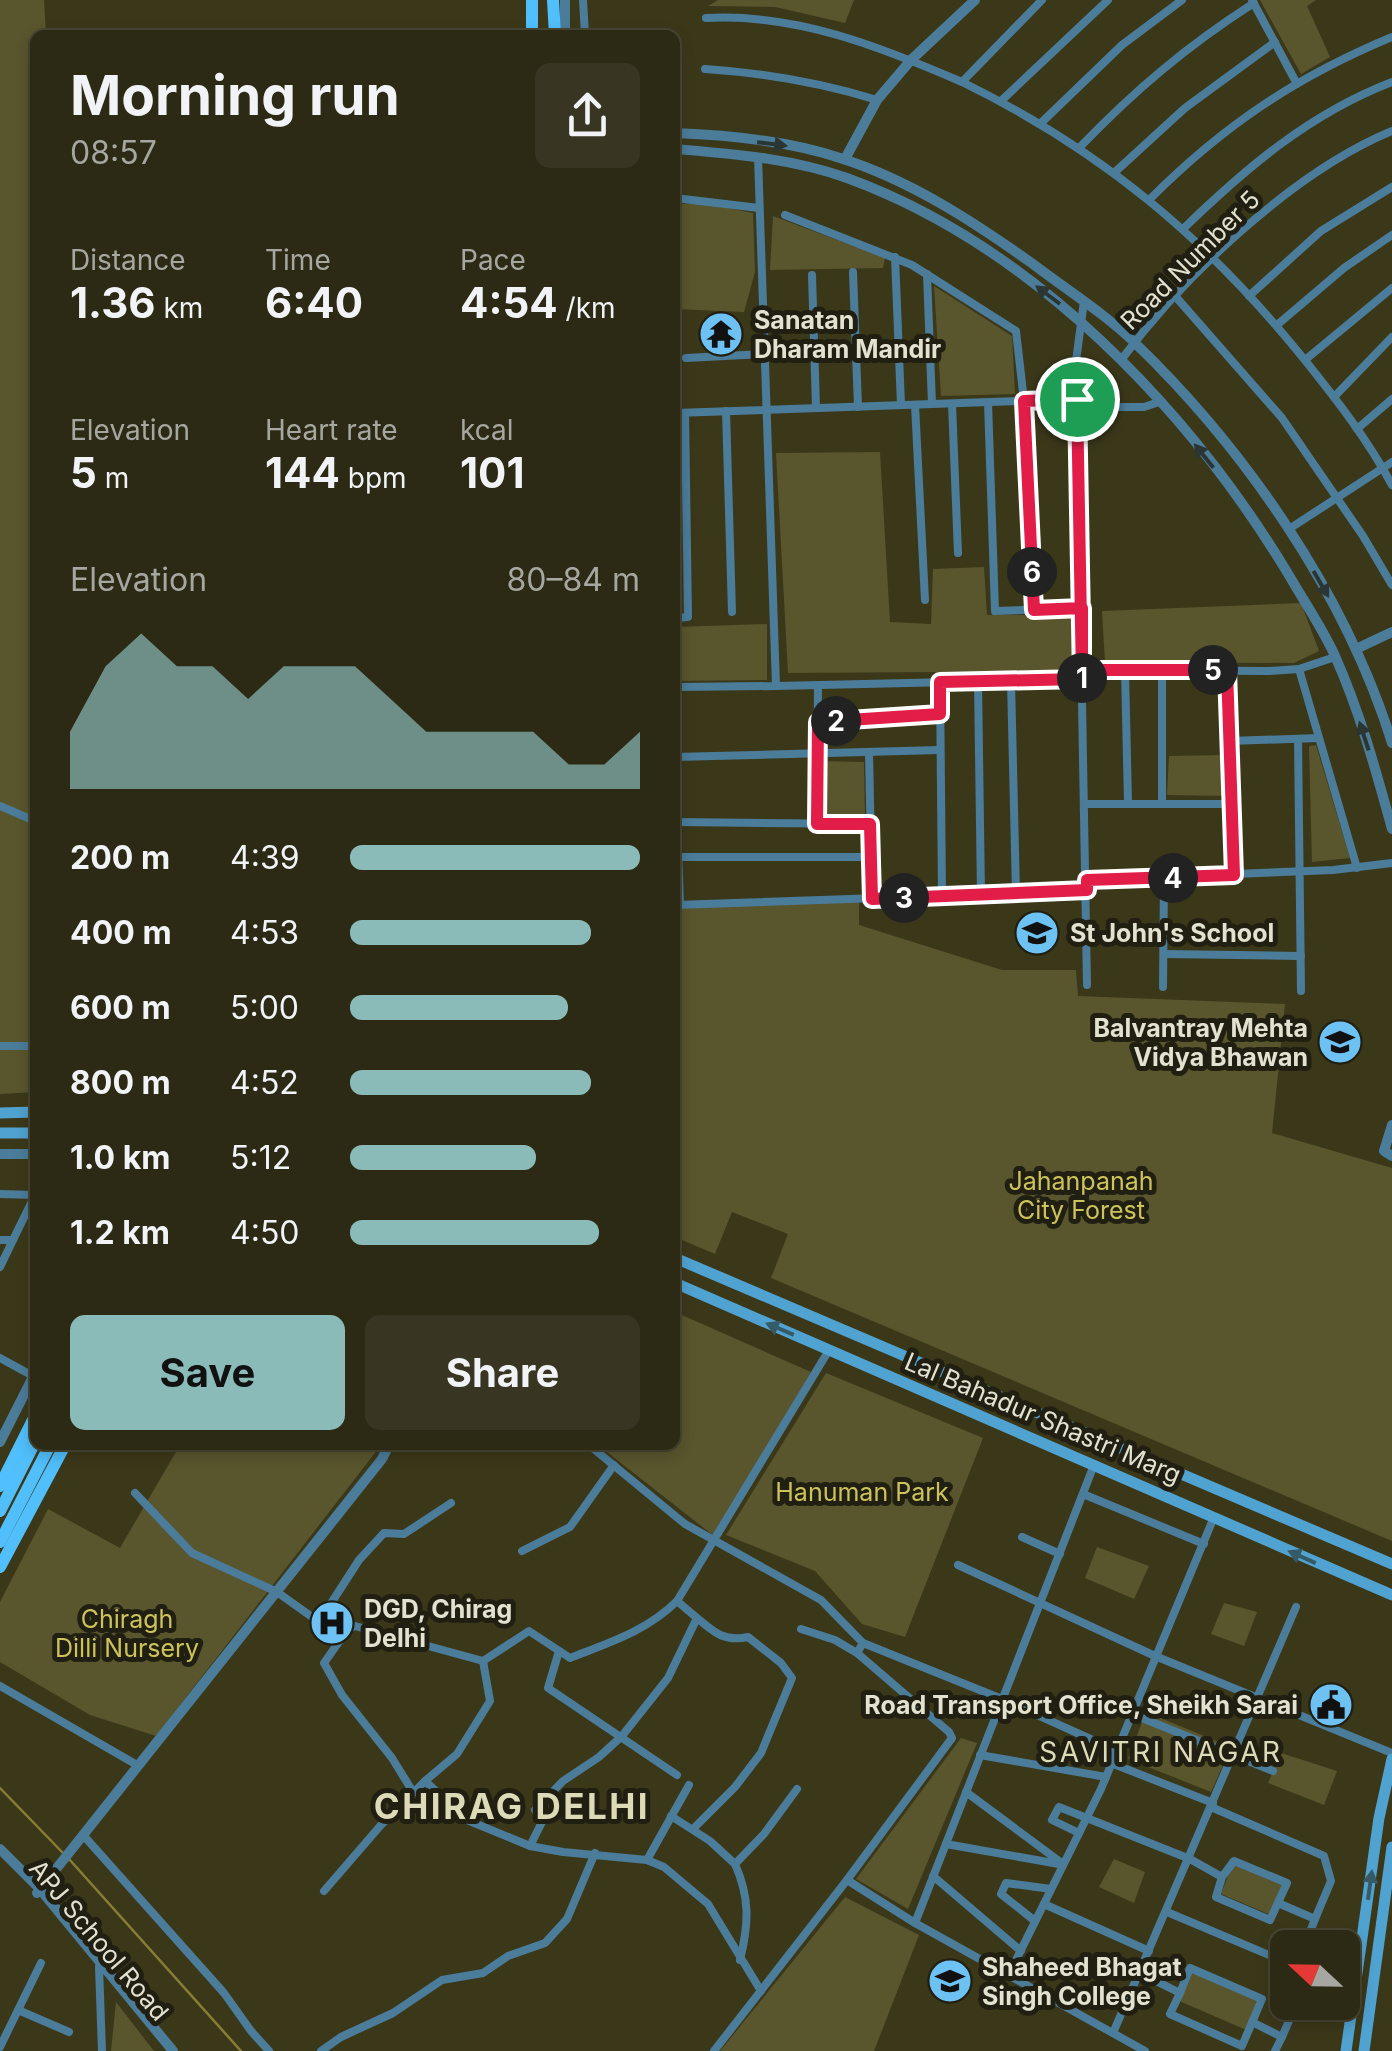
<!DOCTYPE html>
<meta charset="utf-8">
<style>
body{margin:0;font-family:Inter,sans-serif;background:#383622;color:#f1f3f6;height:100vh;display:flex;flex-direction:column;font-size:38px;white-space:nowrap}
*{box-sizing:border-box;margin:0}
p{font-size:32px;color:#a6a7a0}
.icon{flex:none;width:55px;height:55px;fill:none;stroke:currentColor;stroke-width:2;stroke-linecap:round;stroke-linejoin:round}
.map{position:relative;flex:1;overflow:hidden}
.panel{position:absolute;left:30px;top:30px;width:650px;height:1420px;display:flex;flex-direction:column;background:#2c2a14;border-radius:15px;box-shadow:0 5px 15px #0003,0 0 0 2px #484634}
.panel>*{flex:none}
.needle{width:65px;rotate:292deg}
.fabs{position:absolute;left:1270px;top:1930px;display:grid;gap:20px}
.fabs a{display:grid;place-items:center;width:90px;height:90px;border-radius:15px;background:#2c2a14;box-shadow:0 5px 15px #0003,0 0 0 2px #484634;font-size:50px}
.pin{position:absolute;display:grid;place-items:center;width:85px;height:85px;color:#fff;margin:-42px;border:5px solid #fff;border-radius:50%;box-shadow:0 2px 10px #0007}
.km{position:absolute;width:50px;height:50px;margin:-25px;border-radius:50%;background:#222;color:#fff;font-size:28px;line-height:50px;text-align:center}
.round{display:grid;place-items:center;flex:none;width:105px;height:105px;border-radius:15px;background:#383622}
.overview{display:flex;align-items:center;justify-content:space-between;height:170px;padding:0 40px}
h1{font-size:55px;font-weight:700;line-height:75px}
.stats{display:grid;grid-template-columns:repeat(3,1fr);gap:15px;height:170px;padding:10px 40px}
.stats div{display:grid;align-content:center}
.stats b{font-size:42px;font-weight:700}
.stats small{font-size:28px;font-weight:400}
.stats p{font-size:28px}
.chart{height:280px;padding:20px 40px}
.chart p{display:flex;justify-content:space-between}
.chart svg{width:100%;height:180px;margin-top:10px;fill:#8bbbb9;opacity:.7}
.primary-button{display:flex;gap:20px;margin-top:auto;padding:20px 40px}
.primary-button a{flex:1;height:115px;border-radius:15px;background:#8bbbb9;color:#111;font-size:40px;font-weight:700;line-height:115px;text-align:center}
.primary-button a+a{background:#383622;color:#f1f3f6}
ul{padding:0 40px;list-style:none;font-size:32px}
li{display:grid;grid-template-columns:160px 120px 1fr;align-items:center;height:75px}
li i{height:25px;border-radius:12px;background:#8bbbb9}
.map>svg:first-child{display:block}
</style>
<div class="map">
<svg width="1392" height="2051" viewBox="0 0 1392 2051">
<rect width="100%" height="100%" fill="#3b381a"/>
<!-- green -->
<g fill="#59552d">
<polygon points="0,0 44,0 46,35 35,35 35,1092 0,1094"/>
<polygon points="718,0 854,0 845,23 775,7 708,6"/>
<polygon points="1260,0 1316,0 1307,6 1330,57 1301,74"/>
<polygon points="675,204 708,204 753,213 755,272 744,312 675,309"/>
<polygon points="773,216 885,258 883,268 770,270"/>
<polygon points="934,286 1012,336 1015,394 941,396"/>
<polygon points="880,452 890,622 931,624 933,569 984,567 987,615 1071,615 1074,671 788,673 776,453"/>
<polygon points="1301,603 1319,651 1294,663 1105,662 1102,611"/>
<polygon points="767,624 767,680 675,681 675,627"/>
<polygon points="1316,745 1350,858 1312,862 1309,746"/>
<polygon points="1224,755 1226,796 1167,795 1169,756"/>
<polygon points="820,761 864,762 865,821 821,820"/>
<polygon points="859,899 859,925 1002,970 1076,970 1078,996 1285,1004 1272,1133 1392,1168 1392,1541 771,1278 788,1234 732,1212 715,1254 675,1237 675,905"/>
<polygon points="675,1312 811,1372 714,1536 598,1445 675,1445"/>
<polygon points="826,1373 983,1438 905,1637 862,1624 815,1571 726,1535"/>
<polygon points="180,1445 381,1445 156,1736 90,1715 0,1662 0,1602 48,1509 120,1548"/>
<polygon points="1097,1547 1149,1566 1134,1599 1085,1578"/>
<polygon points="1224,1603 1257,1612 1244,1646 1211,1634"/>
<polygon points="1146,1712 1231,1747 1211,1792 1128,1759"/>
<polygon points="961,1738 977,1743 908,1909 856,1879"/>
<polygon points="1281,1753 1337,1771 1324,1805 1268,1783"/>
<polygon points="1114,1859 1145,1872 1134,1903 1099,1887"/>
<polygon points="1234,1861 1287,1883 1273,1916 1221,1894"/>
<polygon points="845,1897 919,1935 874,2051 720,2051"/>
<polygon points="1190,1968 1262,1999 1251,2032 1177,2000"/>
<polygon points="116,2002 154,2051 111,2051"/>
</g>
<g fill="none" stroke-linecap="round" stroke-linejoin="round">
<!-- stream -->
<g stroke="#867e34" stroke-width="2.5">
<polyline points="0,1788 63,1853"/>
<polyline points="69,1859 241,2051"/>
</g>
<!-- minor -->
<g stroke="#4b7c9a" stroke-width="8">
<polyline points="583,0 585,35"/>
<polyline points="1252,0 1297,84"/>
<path d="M706 18C796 13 881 47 962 82L1042 0"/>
<path d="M705 69C765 73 820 82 877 100"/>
<path d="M962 82C1103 151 1206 238 1304 359 1336 399 1368 440 1392 485"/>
<polyline points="1001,101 1108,0"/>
<polyline points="1041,123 1122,45 1182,0"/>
<path d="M1080 147C1135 90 1187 46 1254 3"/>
<polyline points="1115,172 1185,108 1275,42"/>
<polyline points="675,198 759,208"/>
<path d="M1150 199C1224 125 1296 77 1392 37"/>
<polyline points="785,215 912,265 1016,331 1024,401 1034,610"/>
<path d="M1183 229C1246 168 1309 114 1392 82"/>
<polyline points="895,257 901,405"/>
<polyline points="853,272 858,407"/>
<polyline points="927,274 932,404"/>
<polyline points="812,275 816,408"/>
<polyline points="1249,296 1321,231 1392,187"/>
<polyline points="1176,297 1282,418 1363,536 1392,585"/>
<polyline points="1084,301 1076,361 1087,985"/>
<polyline points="1277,325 1344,268 1392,235"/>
<polyline points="686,358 764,354"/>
<path d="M1121 360C1185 275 1293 172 1392 131"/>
<polyline points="1305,360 1392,288"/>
<polyline points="1334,397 1392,337"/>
<polyline points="988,402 995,611 1082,608"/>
<polyline points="952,404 958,553"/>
<polyline points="915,405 925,600"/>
<polyline points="1116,407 1144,407 1159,402"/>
<polyline points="726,411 732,612"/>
<polyline points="675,413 1077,399"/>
<polyline points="1357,429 1392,399"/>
<polyline points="1289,529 1392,462"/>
<polyline points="675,618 688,617 685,413"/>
<polyline points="1299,669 1357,868"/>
<polyline points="1082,670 1269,671 1299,669 1335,657"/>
<polyline points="1125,670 1128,803"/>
<polyline points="1227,670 1234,875"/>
<polyline points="978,681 981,895"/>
<polyline points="1011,681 1016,893"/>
<polyline points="940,682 942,896"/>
<polyline points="776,686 1083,679"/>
<polyline points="675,687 776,686 758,157"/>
<polyline points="818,722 940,715"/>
<polyline points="1298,739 1301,991"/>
<polyline points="1229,741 1319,738"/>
<polyline points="869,752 872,899"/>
<polyline points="675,757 940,750"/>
<polyline points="675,765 680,905"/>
<polyline points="1084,804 1231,804"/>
<polyline points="1162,804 1162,670"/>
<polyline points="0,806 35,821"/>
<polyline points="676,822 870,824"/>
<polyline points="817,823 818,685"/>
<polyline points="675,857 870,857"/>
<polyline points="1087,880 1333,870 1392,863"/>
<polyline points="675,905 1087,891"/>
<polyline points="1164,954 1301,956"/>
<polyline points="1163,987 1164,878"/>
<polyline points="0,1046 35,1046"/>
<polyline points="0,1194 35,1195"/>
<polyline points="0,1240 13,1240 0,1267"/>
<polyline points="13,1240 35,1195"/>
<polyline points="0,1358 33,1376"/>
<polyline points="589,1445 685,1524 821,1600 863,1643 1002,1699 1117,1751"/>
<path d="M135 1493 192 1553 277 1592 319 1622 348 1629 355 1626 483 1661 529 1631 570 1658C608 1643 647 1631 677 1601L829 1350"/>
<polyline points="1083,1494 1204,1544"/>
<polyline points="1022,1537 1060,1554"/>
<polyline points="522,1551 570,1527 614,1465"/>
<polyline points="958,1565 1155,1656 1392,1753"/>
<polyline points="319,1622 359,1560 384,1533 404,1534 451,1503"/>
<polyline points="348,1629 324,1663 342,1695 392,1758 413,1792"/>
<polyline points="801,1629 835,1640 857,1653"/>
<polyline points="559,1651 548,1688 677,1775"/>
<polyline points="483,1661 490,1701 457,1754 425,1781 467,1820 530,1846 563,1852 647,1860 664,1867 708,1904 761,1991"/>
<polyline points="0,1686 137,1765"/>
<polyline points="1132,1714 1273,1771"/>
<polyline points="980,1755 1106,1777"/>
<polyline points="1111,1763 1213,1803"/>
<polyline points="966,1792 1063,1864"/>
<polyline points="1211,1807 1324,1856 1331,1881 1315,1919 1278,1903"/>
<polyline points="671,1816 710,1841 735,1864"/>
<path d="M693 1829 735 1787 761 1753 792 1678 781 1663 748 1637C724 1642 715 1633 697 1618"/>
<polyline points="1079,1833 1052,1820 1059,1807 1190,1859 1222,1877 1216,1897 1270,1920 1287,1883 1234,1861 1222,1877"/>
<polyline points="84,1836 224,1993 251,2031 269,2051"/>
<polyline points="946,1844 1059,1864"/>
<polyline points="530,1846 543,1820 535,1810 563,1781 599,1757 622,1736 668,1678 697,1618 677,1601"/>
<polyline points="647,1860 689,1785"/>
<polyline points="933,1876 1021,1951"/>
<polyline points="847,1880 915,1923 1145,2051"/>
<polyline points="324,1891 381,1825 425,1781"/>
<polyline points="1044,1904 1149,1951"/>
<polyline points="1167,1912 1288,1963"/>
<polyline points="1035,1921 1001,1894 1006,1883 1051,1889"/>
<polyline points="915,1923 1094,1465"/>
<polyline points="1304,1948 1315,1919"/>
<path d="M740 1960C749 1923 750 1898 735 1864L764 1834 797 1789"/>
<polyline points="99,1967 102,2051"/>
<polyline points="1140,1973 1180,1993 1170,2014 1242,2046 1262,1999 1190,1968 1180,1993"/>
<polyline points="1009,1974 1101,1789 1214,1517"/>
<polyline points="18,2010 69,2032"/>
<polyline points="1252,2022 1282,2037 1297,2002"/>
<polyline points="1113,2033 1296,1607"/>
<polyline points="0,2047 41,1963"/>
<polyline points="321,2051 341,2037 393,2013 442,1980 483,1973 508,1956 545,1943 567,1919 595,1853"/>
<polyline points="714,2051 847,1880 952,1738 949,1732 857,1653 863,1643"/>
<polyline points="1275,2051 1282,2037"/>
</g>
<!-- tertiary -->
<g stroke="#4b7c9a" stroke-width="10">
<polyline points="565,35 565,0"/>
<path d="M675 133C729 135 789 141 840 158 910 180 974 222 1033 264 1067 290 1104 313 1135 343 1246 450 1346 595 1392 743"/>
<path d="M675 149C733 154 791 158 847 178 1033 246 1190 410 1290 577 1305 603 1323 629 1335 656 1360 712 1376 771 1392 829"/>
<polyline points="845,159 877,100 911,60 975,0"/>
<polyline points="1356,649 1392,632"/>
<polyline points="1392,1125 1384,1151 1392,1156"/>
<polyline points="0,1154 35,1154"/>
<polyline points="0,1442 35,1373"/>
<polyline points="0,1849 40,1889 173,2051"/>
<polyline points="37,1893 382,1459 389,1445"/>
</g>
<!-- secondary -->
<g stroke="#50a2d1" stroke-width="11">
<polyline points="0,1113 35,1112"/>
<polyline points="0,1133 35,1133"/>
<polyline points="675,1258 1392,1564"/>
<polyline points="675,1283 1392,1595"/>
<polyline points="1346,2051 1379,1818 1392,1759"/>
<polyline points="1364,2051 1392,1847"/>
</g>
<!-- primary -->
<g stroke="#50bffc" stroke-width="12">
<polyline points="553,0 555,35"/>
<polyline points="532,35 532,0"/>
<polyline points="0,1486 35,1416"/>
<polyline points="0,1511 35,1442"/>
<polyline points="0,1542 50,1445"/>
<polyline points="0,1567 65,1445"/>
</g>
</g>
<!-- one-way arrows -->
<defs><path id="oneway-solid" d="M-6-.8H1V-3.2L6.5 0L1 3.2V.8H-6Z" transform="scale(2.5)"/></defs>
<g fill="#2b3634">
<use href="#oneway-solid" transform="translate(772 144) rotate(7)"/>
<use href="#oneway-solid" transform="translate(1048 295) rotate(-143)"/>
<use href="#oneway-solid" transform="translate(1204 456) rotate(-129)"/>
<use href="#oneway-solid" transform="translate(1321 584) rotate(60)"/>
<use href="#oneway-solid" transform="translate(1364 736) rotate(-108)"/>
</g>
<g fill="#365a68">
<use href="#oneway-solid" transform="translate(780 1329) rotate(-157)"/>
<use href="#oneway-solid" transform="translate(1302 1557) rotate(-156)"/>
<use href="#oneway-solid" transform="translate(1370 1885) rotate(-82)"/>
</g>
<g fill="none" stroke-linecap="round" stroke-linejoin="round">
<defs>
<polyline id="route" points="1077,399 1082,679 940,682 940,714 818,722 817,824 870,824 872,899 1087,890 1087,880 1234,875 1227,670 1082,670 1082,608 1034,610 1024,401 1077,399"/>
</defs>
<!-- route casing -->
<use href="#route" stroke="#fff" stroke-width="20"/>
<!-- route -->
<use href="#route" stroke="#e11d48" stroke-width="12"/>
</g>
<!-- icons -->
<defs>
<symbol id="temple-disc" viewBox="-11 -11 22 22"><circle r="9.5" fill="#6ec2f3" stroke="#201f12"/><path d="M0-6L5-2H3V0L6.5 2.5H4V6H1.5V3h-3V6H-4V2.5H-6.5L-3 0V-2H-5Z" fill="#111"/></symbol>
<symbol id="school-disc" viewBox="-11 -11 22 22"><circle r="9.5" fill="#6ec2f3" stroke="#201f12"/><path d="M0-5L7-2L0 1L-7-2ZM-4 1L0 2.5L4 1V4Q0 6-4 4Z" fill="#111"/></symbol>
<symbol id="hospital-disc" viewBox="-11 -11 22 22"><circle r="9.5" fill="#6ec2f3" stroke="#201f12"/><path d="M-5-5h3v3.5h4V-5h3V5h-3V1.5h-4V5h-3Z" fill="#111"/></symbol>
<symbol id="civic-disc" viewBox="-11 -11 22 22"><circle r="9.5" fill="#6ec2f3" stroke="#201f12"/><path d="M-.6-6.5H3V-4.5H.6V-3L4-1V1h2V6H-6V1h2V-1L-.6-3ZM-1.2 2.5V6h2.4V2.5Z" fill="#111"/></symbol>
<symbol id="university-disc" viewBox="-11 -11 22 22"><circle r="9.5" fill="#6ec2f3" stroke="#201f12"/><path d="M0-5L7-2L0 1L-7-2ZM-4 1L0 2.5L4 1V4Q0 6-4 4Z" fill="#111"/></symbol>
</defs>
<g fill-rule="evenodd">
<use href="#temple-disc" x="696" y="309" width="50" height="50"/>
<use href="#school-disc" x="1012" y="908" width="50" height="50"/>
<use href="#school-disc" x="1315" y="1017" width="50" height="50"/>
<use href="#hospital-disc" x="307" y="1598" width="50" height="50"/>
<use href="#civic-disc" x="1306" y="1680" width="50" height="50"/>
<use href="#university-disc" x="925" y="1956" width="50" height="50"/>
</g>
<g text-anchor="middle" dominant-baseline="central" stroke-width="10" stroke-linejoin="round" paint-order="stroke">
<!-- street labels -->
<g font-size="25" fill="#e3e2d0" stroke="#201f12">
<text transform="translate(1190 260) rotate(-45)">Road Number 5</text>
<text transform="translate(1043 1418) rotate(23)">Lal Bahadur Shastri Marg</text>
<text transform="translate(99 1940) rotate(50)">APJ School Road</text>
</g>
<!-- poi labels -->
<g font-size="25" font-weight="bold" fill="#e3e2d0" stroke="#201f12" text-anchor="start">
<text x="754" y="320">Sanatan<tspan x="754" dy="29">Dharam Mandir</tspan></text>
<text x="1070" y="933">St John's School</text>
<text x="1308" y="1028" text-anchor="end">Balvantray Mehta<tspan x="1308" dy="29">Vidya Bhawan</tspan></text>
<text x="364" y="1609">DGD, Chirag<tspan x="364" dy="29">Delhi</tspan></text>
<text x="1298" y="1705" text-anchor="end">Road Transport Office, Sheikh Sarai</text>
<text x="982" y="1967">Shaheed Bhagat<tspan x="982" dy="29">Singh College</tspan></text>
</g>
<!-- park labels -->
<g font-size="25" fill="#cdc35b" stroke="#201f12">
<text x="1081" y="1181">Jahanpanah<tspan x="1081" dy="29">City Forest</tspan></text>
<text x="862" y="1492">Hanuman Park</text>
<text x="127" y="1619">Chiragh<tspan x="127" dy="29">Dilli Nursery</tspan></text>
</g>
<!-- neighbourhood labels -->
<g font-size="28" letter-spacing="2.5" fill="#dcdab7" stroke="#201f12">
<text x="1161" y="1752">SAVITRI NAGAR</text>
</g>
<!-- district labels -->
<g font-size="35" font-weight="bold" letter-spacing="2.5" fill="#dcdab7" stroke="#201f12">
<text x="512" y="1806">CHIRAG DELHI</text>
</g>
</g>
</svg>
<div class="fabs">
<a><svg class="needle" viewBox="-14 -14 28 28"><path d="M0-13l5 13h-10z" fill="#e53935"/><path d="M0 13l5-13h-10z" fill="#a6a7a0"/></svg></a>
</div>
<div class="pin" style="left:1077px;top:399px;background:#1e9e55"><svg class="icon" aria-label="arrive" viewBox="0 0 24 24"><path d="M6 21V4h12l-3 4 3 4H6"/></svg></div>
<b class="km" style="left:1082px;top:678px">1</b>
<b class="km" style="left:836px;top:721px">2</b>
<b class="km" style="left:904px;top:898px">3</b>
<b class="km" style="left:1173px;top:878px">4</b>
<b class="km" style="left:1213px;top:670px">5</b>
<b class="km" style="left:1032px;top:572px">6</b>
<section class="panel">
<div class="overview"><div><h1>Morning run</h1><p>08:57</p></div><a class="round"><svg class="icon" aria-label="share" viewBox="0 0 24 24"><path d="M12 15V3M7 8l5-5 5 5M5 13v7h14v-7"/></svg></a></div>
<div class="stats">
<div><p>Distance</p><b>1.36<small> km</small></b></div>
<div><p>Time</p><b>6:40</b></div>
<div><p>Pace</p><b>4:54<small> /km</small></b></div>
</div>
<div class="stats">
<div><p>Elevation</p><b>5<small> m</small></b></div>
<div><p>Heart rate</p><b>144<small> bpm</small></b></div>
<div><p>kcal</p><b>101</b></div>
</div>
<div class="chart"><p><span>Elevation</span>80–84 m</p>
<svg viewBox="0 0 160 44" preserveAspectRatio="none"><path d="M0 44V30L10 14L20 6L30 14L40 14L50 22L60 14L70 14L80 14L90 22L100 30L110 30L120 30L130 30L140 38L150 38L160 30V44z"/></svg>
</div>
<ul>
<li><b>200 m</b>4:39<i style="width:100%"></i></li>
<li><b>400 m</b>4:53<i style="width:83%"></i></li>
<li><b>600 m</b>5:00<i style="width:75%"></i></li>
<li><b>800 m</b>4:52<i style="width:83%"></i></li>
<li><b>1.0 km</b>5:12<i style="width:64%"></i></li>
<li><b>1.2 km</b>4:50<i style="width:86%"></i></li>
</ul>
<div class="primary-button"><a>Save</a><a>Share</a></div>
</section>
</div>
